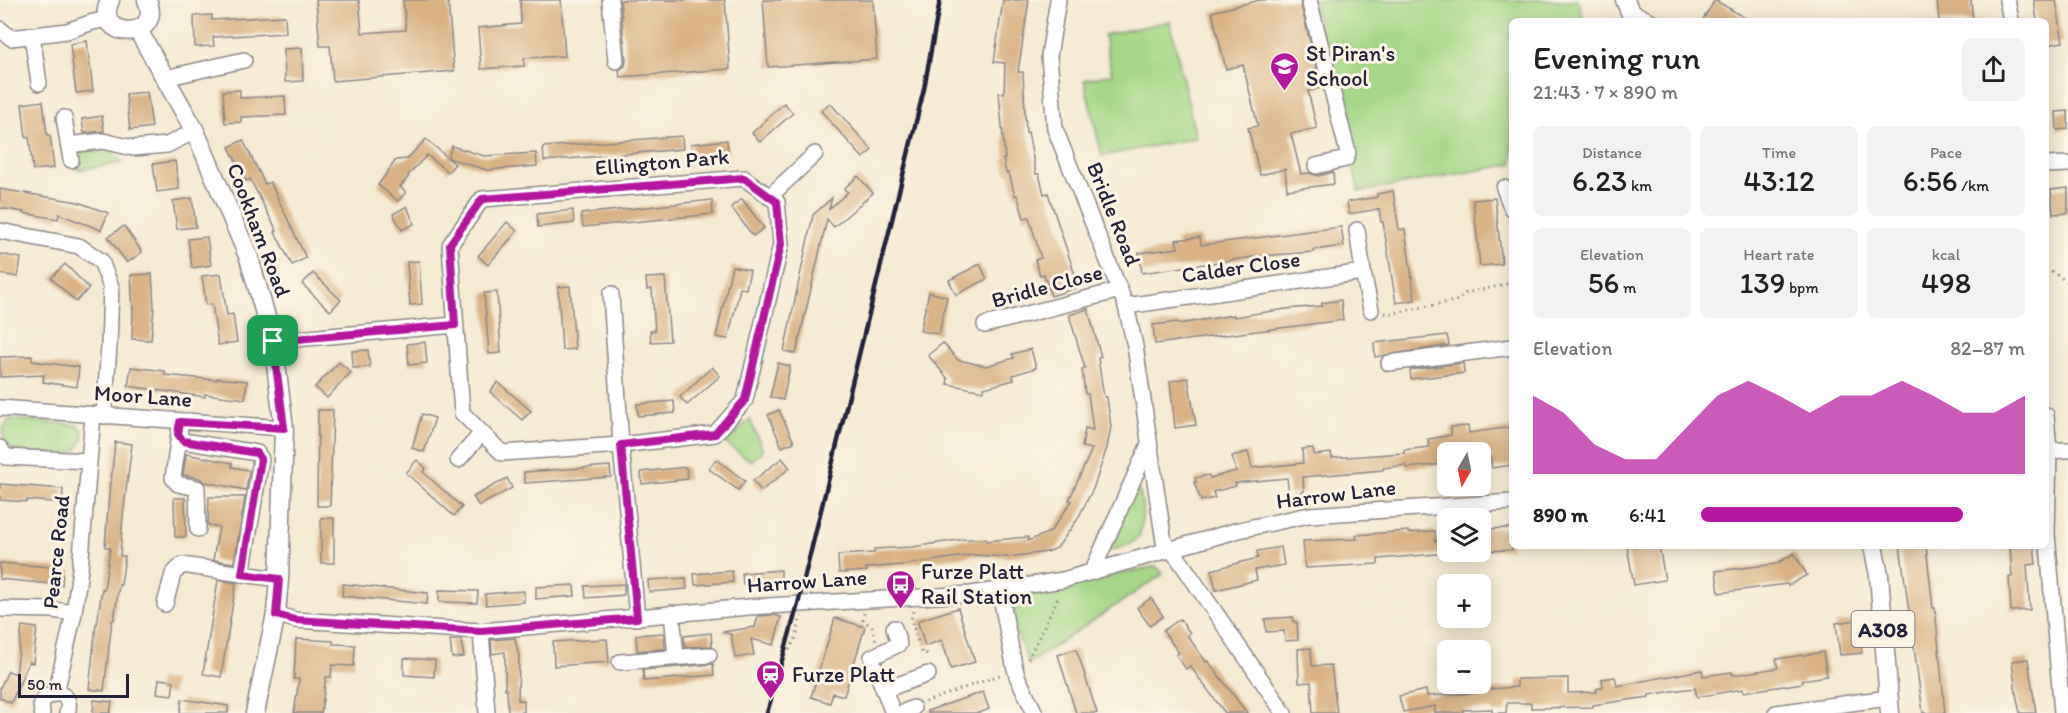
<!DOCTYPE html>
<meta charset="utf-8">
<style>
body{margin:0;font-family:Itim,sans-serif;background:#f2f2f2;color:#202124;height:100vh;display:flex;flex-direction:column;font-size:22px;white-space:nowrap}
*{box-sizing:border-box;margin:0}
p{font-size:20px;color:#757577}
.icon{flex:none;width:33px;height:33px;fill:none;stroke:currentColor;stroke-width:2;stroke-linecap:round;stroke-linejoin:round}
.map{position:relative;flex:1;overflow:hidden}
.side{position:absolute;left:1509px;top:18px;width:540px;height:531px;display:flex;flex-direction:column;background:#fff;border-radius:9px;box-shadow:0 3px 15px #0003}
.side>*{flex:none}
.needle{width:39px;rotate:189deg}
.fabs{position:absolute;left:1437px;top:442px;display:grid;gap:12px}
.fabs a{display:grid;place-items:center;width:54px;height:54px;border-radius:9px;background:#fff;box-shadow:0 3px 15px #0003;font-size:30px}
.scale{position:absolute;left:18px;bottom:15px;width:111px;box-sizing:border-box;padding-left:6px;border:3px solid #22223b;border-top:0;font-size:16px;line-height:21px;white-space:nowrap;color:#22223b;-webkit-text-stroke:4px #fcf5e5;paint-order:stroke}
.pin{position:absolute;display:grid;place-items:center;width:51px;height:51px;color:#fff;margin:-26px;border-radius:12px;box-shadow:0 3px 9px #0006}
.round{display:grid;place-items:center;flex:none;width:63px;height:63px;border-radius:9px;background:#f2f2f2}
.head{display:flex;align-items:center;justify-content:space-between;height:102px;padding:0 24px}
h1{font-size:33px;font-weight:600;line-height:45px}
.figures{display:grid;grid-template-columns:repeat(3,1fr);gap:9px;height:102px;padding:6px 24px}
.figures div{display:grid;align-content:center;border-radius:9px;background:#f2f2f2;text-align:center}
.figures b{font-size:30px;font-weight:600}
.figures small{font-size:16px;font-weight:400}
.figures p{font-size:16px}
.chart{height:168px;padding:12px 24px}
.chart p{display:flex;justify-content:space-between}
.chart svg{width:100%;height:108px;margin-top:6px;fill:#b5179e;opacity:.7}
ul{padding:0 24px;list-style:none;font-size:20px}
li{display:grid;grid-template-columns:96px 72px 1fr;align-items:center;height:45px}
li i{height:15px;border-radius:8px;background:#b5179e}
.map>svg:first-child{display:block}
</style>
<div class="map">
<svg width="2068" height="713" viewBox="0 0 2068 713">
<rect width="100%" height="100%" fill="#fcf5e5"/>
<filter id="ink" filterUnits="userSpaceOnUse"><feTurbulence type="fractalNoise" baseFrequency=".0167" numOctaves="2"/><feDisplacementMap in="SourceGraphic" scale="12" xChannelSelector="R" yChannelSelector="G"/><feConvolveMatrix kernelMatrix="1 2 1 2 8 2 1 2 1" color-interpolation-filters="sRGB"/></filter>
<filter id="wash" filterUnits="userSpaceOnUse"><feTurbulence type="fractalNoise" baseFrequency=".008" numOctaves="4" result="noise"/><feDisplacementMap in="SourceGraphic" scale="24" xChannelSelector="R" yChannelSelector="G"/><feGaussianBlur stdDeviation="1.35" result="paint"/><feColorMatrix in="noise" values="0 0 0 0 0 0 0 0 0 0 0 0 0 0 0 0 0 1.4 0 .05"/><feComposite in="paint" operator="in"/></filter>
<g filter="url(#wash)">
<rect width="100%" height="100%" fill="#f5ead2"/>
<!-- green -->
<g fill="#a6d888" stroke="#647d62" stroke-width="1.5">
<polygon points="1313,0 1578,0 1584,21 1512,21 1512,164 1359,192"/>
<polygon points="1170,21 1196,138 1102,156 1084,80 1112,74 1104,35"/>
<polygon points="109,149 123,163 77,170 78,157 83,151"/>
<path d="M11 419 77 425 83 430V439L77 450 68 454 18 452 6 445C2 433 0 428 11 419Z"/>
<polygon points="750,419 763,451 751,461 722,441 733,436"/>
<path d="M1132 488 1138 489C1145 504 1143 521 1139 537 1131 545 1116 551 1104 550Z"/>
<path d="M1156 566 1163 574 1029 663C1019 639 1005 619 1019 595L1105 578Z"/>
</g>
<g id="blocks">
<!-- building -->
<g fill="#dab284">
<polygon points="316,0 359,0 362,33 406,30 403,0 448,0 454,71 333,81 330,46 320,46"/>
<polygon points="520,0 561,0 565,56 524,58 524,66 481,69 478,28 521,24"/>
<polygon points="620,0 725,0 730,69 620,77 619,70 625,66 626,60"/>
<polygon points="763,0 873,0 877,59 768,67"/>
<polygon points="1003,0 1029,0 1018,72 1023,72 1026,133 1028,132 1036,174 1039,174 1044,194 1048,193 1079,287 1051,296 1044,274 1040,275 1035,260 1041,258 1029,217 1024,218 1017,195 1015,196 1009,173 1006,173 1003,159 1005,159 999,93 1004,93 1005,63 994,62"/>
<polygon points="1260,0 1300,0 1321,88 1308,91 1317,128 1291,134 1301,174 1309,173 1318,176 1333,172 1334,184 1287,190 1285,169 1260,175 1248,128 1258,126 1243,65 1226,69 1212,12"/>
<polygon points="1715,0 1750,21 1702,21"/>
<polygon points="1937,0 1971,0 1973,21 1939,21"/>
<polygon points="2034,0 2056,0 2063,42 2046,45 2046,21 2037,21"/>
<polygon points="212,15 212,20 285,16 286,33 213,37 214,46 195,47 194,16"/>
<polygon points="87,41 93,91 76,93 70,44"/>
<polygon points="302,48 303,81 285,82 284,49"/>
<polygon points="240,90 240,98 285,96 286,115 241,117 241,122 225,123 223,91"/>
<polygon points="147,92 152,127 130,130 126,94"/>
<polygon points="43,101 47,135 50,135 54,168 33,170 29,137 26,138 22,104"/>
<polygon points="784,103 793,113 760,142 752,133"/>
<polygon points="830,103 872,150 863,158 821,111"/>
<polygon points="2068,111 2068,129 2057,130 2056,112"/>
<polygon points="102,116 104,131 84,133 82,119"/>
<polygon points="682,136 683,149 544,161 543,147"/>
<polygon points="426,139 455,164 448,172 427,155 408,175 409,176 400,187 406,192 398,201 378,185 396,160 407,159"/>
<polygon points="243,140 265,184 270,182 306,258 292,265 275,232 277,231 250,179 246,181 229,147"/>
<polygon points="727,140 728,153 692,157 691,144"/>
<polygon points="452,146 484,156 536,153 537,166 487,170 448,158"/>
<polygon points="175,161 179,189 157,192 153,164"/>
<polygon points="858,176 873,193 834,227 827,219 796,354 784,351 813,215 832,198 829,209 848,192 844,189"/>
<polygon points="2068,188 2068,213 2053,214 2051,190"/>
<polygon points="0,189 78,202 108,213 101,230 59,214 58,219 23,213 24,212 0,208"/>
<polygon points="1393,191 1399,230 1405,229 1415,300 1396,303 1383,222 1381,222 1379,209 1349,214 1347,202 1377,197 1377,194"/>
<polygon points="192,198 196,227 177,229 173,201"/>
<polygon points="1495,198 1502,264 1480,266 1473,200"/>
<polygon points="742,199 764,228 753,236 731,207"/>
<polygon points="712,200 713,214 583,227 581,214"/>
<polygon points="407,206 414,224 402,230 393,214"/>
<polygon points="573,210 574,223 538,227 537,214"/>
<polygon points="507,222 517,231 488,265 478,256"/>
<polygon points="124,226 142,252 127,263 108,237"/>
<polygon points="1341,227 1344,246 1313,250 1313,252 1261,256 1142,273 1139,253 1178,248 1176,240 1200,237 1201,245"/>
<polygon points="207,237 211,265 192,268 188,239"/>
<polygon points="0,254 21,258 18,277 0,274"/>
<polygon points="419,261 422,304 410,305 407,262"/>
<polygon points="65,264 89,288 76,302 51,278"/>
<polygon points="980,264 987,279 956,295 949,280"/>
<polygon points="732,266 750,270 746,289 740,288 728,339 716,337"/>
<polygon points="313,273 341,300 330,311 302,284"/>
<polygon points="152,274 154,307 151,340 132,339 133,312 131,275"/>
<polygon points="221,274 227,315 233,314 237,342 218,345 212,304 206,305 202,276"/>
<polygon points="665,277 670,341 651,342 650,331 655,331 652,289 647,290 646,278"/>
<polygon points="570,286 575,349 562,350 558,287"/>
<polygon points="497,292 501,353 489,354 484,293"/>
<polygon points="929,292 947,297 939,334 920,331"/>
<polygon points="1341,300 1343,320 1155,344 1153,325 1178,322 1178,324 1234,315 1234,317 1286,309 1322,306 1322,303"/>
<polygon points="1088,309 1101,357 1098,358 1104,397 1107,397 1111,427 1107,448 1093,489 1077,520 1057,548 1047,552 1007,557 973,555 902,565 866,568 867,571 839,573 838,555 874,553 874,549 912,547 965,539 986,539 986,541 1028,537 1028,541 1050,532 1072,501 1069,500 1092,449 1082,447 1085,428 1093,430 1088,394 1085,394 1082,369 1085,368 1069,315"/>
<polygon points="1447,335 1449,345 1375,357 1374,343"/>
<polygon points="425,342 427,363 409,365 407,344"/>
<polygon points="943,343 958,360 986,366 1014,358 1012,354 1031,349 1036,368 1013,375 1014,380 984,388 983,391 947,384 948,379 928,355"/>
<polygon points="368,350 370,367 353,368 352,351"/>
<polygon points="32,356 32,361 79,367 77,387 43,382 44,375 0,377 0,357"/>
<polygon points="339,362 351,372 327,398 315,387"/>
<polygon points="778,363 790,366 783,400 770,397"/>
<polygon points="1463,363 1464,373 1411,379 1410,370"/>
<polygon points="131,367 165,371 165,375 217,380 217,378 247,381 245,399 205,394 205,397 128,386"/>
<polygon points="712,367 720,376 687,405 680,397"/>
<polygon points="1188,378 1196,425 1175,428 1170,381"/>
<polygon points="498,382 531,411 522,420 490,392"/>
<polygon points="674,401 675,413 638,416 637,404"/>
<polygon points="318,410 333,410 330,506 317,506"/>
<polygon points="779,410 794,442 782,447 768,415"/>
<polygon points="422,414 435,418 424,452 412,448"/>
<polygon points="1468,426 1469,433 1512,427 1512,465 1492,468 1490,453 1448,453 1444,454 1445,464 1406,468 1406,465 1383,468 1383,470 1303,477 1304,492 1289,494 1287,478 1235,483 1236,486 1213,492 1215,498 1201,501 1194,482 1196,482 1195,478 1209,475 1210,478 1236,471 1232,456 1248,452 1252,468 1303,463 1302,449 1313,448 1314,455 1331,453 1332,458 1404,453 1404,450 1429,447 1428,439 1451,435 1451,427"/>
<polygon points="115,442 132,444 123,515 120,556 125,556 121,585 119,585 114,620 112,620 104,691 89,689 96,624 97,624 102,589 104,590 110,548 105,547 110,482 111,482"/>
<polygon points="186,454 232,463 232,467 249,470 246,490 205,482 199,478 183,475"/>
<polygon points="782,458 790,468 761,491 753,481"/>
<polygon points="716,459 745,481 738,490 709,469"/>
<polygon points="417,460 426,468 423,472 462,507 454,516 406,473"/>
<polygon points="610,466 611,477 525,483 524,472"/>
<polygon points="686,467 688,479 642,484 641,472"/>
<polygon points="507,478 512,488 479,506 473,497"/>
<polygon points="0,484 63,489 62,503 27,500 27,502 0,500"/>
<polygon points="209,497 245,497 234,563 213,560 219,527 208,525"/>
<polygon points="174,498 185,498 186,537 175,537"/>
<rect x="321" y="518" width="13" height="45"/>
<polygon points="1512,528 1512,550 1481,551 1480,529"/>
<polygon points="1408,531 1408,533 1435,531 1435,541 1448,540 1448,553 1378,559 1378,564 1305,568 1303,541 1357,539 1356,535"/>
<polygon points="1627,546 1659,546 1665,580 1634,585"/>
<polygon points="1900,546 1926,546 1933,608 1935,608 1945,713 1923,713"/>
<polygon points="2034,546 2036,564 2027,565 2030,610 2011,611 2009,577 2012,577 2010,547"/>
<polygon points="1281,547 1284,565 1255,570 1257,580 1216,590 1211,570 1258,558 1257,551"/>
<polygon points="1794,553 1807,575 1788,586 1787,584 1719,593 1716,571 1776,564"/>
<polygon points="0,563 63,568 62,585 0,579"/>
<polygon points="781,570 781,581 743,584 742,573"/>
<polygon points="732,571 733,582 695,585 694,574"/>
<polygon points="686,578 687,589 649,592 648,580"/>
<polygon points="218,580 236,583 221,677 203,674"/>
<polygon points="343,584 428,593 427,604 342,596"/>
<polygon points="624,584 624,595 586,598 585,586"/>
<polygon points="574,585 575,596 536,599 536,587"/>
<polygon points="439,590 478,591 477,603 439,602"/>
<polygon points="524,591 524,602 486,605 485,594"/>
<polygon points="1151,598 1163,616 1150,626 1137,608"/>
<polygon points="958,608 975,662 951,669 942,640 925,646 918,623 919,620"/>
<polygon points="774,615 781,617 774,645 751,639 754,655 735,658 731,634 722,632 755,627 758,616"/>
<polygon points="1293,617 1294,622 1297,622 1298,640 1285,641 1284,631 1266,632 1265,619"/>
<polygon points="835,618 865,627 844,696 833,693 830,703 811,697"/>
<polygon points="1180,619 1190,633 1187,635 1206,662 1208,661 1247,713 1225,713 1190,666 1186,669 1176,655 1179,653 1163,631"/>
<polygon points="1857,620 1862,653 1840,655 1836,623"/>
<polygon points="22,626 37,628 33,663 29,662 11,703 0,698 0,688 8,671 16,674"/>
<polygon points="664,633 665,649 637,651 636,635"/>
<polygon points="711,633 712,646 685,647 684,636"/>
<polygon points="515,638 519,657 518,700 524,700 524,712 508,713 507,689 505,689 505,652 492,654 491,640"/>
<polygon points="296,639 333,641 333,644 355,645 354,666 332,665 331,677 326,677 321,713 294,713 299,679 294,679"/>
<polygon points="607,639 609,662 554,666 553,642"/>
<polygon points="450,640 461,640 464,657 452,658"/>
<polygon points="1311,648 1312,666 1331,665 1337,713 1313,713 1311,682 1299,683 1298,649"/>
<polygon points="1076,649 1081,663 1097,713 1076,713 1058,655"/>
<polygon points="1823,652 1827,676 1802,680 1803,683 1744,692 1743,689 1697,697 1695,688 1679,690 1649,695 1649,697 1593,705 1593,707 1531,708 1531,703 1507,703 1506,713 1492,713 1492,709 1463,710 1463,713 1435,713 1435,706 1403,712 1399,696 1426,690 1427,696 1476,693 1475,690 1517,687 1517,679 1568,678 1568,693 1597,692 1596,689 1603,687 1602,679 1615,677 1617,686 1702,670 1703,676 1732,672 1733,675 1778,668 1776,659"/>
<polygon points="404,658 435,660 434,677 404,675"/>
<polygon points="2028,659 2036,713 2020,713 2016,694 2012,661"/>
<polygon points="713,664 714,675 644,681 643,670"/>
<polygon points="159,679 174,681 172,695 157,693"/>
<polygon points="983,692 989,709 979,713 928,713 927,711"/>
<polygon points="182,699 228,706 228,713 180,713"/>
<polygon points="94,700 112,702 110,713 93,713"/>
</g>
</g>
</g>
<g filter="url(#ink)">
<use href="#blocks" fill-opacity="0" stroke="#8c8686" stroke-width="1.5"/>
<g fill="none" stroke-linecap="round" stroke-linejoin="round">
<defs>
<g id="minor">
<polyline points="610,0 616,61"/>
<polyline points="1058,0 1049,56 1055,129 1126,306 1135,346 1164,542 1178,558 1284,713"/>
<polyline points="1309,0 1348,153 1346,159 1316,166"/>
<polyline points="2007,0 2011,21"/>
<polyline points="1630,11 1650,21"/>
<polyline points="0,29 11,38 67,31 93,22 109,19"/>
<polyline points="32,35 39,83"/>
<polyline points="165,78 244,60"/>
<polyline points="64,118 71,160"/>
<polyline points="68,145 103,141 133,148 167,145 195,131"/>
<polyline points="2046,165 2068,164"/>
<polygon points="744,178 777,202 781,244 745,400 715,434 621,445 502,453 462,413 450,245 482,199"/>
<polyline points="1504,188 1512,209"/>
<polyline points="769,197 815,154"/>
<polyline points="1357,230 1363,272"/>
<polyline points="0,231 79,246 101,261 111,287 109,346 104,416"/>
<polyline points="611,294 621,445 637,618"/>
<polyline points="1126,306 1363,272 1371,310"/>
<polyline points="985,325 1120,290"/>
<polyline points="273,341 455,325"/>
<polyline points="1389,363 1512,347"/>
<polyline points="0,408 284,428"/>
<polyline points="2046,415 2049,451 2047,533 2062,713"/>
<polyline points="181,422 179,434 183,441 257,453 261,459 242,574 279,579"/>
<polyline points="179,434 173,478 178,484 197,488 198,529"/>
<polyline points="0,448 6,457 88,461"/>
<polyline points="2046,451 2068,450"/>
<polyline points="458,460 482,433"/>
<polyline points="1092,572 1149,444"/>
<polyline points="1000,591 1014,665 1017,676 1035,713"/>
<polyline points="165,604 173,574 182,565 242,574"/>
<polyline points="0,609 53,610 74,613"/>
<polyline points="672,613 676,657"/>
<polyline points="276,614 295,620 481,631 749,607 971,594 1063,580 1239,530 1309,515 1512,502"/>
<polyline points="481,631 487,713"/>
<polyline points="620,662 709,655"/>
<polyline points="884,690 873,663 872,657 899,644 894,628"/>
<polyline points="56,693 74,613 80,569 93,415"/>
<path d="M42 713 41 703C53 686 74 694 67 713"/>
<polyline points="893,713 884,690 928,674"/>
<polyline points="902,713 913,708"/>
<polyline points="1776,713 1888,698"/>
</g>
<g id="major">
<path d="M110 0C91 40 165 42 147 0"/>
<polyline points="1625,0 1634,21"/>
<polyline points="138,30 195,131 249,258 273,341 284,428 279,579 276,614 255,713"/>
<polyline points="1873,546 1879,575 1890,713"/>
</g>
</defs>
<!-- minor casing -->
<use href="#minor" stroke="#8c8686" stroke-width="18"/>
<!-- major casing -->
<use href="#major" stroke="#8c8686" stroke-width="21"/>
<!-- path -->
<g stroke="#8c8686" stroke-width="3" stroke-dasharray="1.5 4.5" stroke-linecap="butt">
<polyline points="2046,268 2068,282"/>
<polyline points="1385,313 1389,314 1459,300 1466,293 1512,283"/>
<polyline points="913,611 911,620 922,653 926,653 927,659"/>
<polyline points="864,613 863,620 872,627 876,641"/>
<polyline points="789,650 796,638 801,616"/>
<polyline points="1028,659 1059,596"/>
<polyline points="925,702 1003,674"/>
</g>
<!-- minor -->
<use href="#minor" stroke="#fff" stroke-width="15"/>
<!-- major -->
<use href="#major" stroke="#fff" stroke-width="18"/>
<!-- rail -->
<polyline stroke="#22223b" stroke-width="4.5" points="767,713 798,604 924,89 940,0"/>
</g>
</g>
<g fill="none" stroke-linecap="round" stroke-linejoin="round" filter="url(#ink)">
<defs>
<polygon id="route" points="744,178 777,202 781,244 745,400 715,434 621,445 637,618 481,631 295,620 276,615 279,579 242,574 261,459 257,453 183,441 178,434 180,422 284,428 273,341 455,325 450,244 482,199"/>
</defs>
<!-- route casing -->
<use href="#route" stroke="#fff" stroke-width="12"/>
<!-- route -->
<use href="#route" stroke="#b5179e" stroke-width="8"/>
</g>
<!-- icons -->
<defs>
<symbol id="school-pin" viewBox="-11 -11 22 30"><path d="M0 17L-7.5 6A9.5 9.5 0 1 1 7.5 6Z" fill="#b5179e" stroke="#fcf5e5"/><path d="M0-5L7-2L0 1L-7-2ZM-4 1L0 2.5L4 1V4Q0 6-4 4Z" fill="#fff"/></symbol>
<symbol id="bus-pin" viewBox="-11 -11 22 30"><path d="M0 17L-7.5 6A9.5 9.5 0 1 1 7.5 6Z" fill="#b5179e" stroke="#fcf5e5"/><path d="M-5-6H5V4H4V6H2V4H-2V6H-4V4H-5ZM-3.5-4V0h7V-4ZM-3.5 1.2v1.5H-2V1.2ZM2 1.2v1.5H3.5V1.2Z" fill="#fff"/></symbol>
<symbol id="station-pin" viewBox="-11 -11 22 30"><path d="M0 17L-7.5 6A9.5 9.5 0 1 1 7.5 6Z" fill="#b5179e" stroke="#fcf5e5"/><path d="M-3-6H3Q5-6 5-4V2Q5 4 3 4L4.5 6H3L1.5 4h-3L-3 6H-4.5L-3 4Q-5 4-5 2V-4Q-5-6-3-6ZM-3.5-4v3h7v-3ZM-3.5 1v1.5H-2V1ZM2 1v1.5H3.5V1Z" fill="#fff"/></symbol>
</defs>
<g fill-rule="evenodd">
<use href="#school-pin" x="1268" y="50" width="33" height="45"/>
<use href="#bus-pin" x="884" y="568" width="33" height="45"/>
<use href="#station-pin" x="754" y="658" width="33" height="45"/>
</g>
<g text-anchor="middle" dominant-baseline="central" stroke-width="6" stroke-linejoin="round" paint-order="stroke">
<!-- shield labels -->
<rect fill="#fcf5e5" stroke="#63616e" stroke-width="1.5" x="1851.5" y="611" width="63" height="36" rx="4.5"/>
<g font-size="21" font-weight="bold" fill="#22223b">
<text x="1883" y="629">A308</text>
</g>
<!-- poi labels -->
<g font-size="22" fill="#22223b" stroke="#fcf5e5" text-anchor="start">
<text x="1306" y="53">St Piran's<tspan x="1306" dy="25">School</tspan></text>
<text x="921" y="571">Furze Platt<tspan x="921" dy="25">Rail Station</tspan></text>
<text x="792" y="674">Furze Platt</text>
</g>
<!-- street labels -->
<g font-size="22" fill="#22223b" stroke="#fcf5e5">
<text transform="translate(662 162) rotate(-5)">Ellington Park</text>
<text transform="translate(1114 214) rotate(68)">Bridle Road</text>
<text transform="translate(259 230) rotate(69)">Cookham Road</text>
<text transform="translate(1241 267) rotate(-8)">Calder Close</text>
<text transform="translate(1047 286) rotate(-15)">Bridle Close</text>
<text transform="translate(143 396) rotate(4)">Moor Lane</text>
<text transform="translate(1336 494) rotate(-7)">Harrow Lane</text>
<text transform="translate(56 552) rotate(-84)">Pearce Road</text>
<text transform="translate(807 581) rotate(-4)">Harrow Lane</text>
</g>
</g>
</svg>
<div class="fabs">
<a><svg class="needle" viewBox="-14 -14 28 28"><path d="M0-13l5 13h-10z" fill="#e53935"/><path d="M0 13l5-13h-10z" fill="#757577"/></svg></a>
<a><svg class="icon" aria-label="layers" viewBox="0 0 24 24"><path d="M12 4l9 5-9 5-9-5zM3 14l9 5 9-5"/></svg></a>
<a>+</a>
<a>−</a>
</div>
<div class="scale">50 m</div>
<div class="pin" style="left:273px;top:341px;background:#1e9e55"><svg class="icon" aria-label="arrive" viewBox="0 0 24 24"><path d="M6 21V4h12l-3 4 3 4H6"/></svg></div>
<section class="side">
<div class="head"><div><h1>Evening run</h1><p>21:43 · 7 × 890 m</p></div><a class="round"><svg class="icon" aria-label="share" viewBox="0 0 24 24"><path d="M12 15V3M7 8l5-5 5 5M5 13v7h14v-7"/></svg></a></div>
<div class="figures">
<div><p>Distance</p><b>6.23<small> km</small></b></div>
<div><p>Time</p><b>43:12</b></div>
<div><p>Pace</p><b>6:56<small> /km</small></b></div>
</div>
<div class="figures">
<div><p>Elevation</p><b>56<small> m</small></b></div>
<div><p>Heart rate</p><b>139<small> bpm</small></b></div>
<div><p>kcal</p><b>498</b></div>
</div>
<div class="chart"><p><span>Elevation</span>82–87 m</p>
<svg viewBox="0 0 160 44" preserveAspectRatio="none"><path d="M0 44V12L10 19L20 32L30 38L40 38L50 25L60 12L70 6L80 12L90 19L100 12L110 12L120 6L130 12L140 19L150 19L160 12V44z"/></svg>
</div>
<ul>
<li><b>890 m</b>6:41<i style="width:81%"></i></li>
</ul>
</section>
</div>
